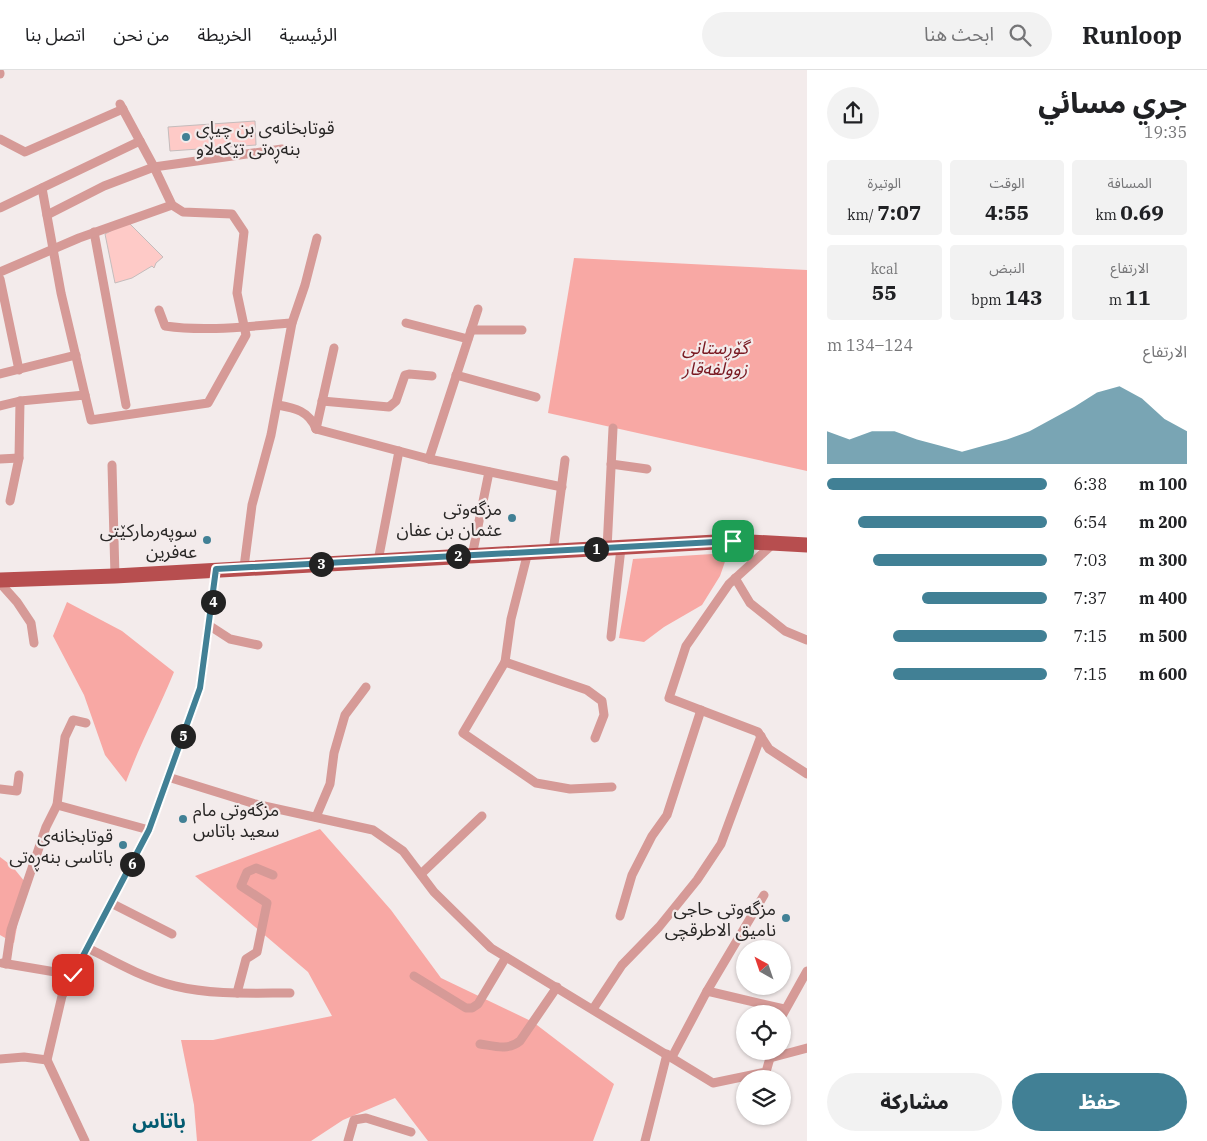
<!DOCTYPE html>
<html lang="ar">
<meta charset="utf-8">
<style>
body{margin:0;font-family:"IBM Plex Serif","Noto Sans Arabic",serif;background:#f2f2f2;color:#202124;direction:rtl;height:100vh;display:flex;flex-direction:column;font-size:19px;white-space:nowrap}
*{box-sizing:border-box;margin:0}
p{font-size:16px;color:#757577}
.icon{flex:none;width:28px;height:28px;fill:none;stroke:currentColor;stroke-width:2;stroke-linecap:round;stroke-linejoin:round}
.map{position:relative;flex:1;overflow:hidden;direction:ltr}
.details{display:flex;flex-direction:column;background:#fff;width:400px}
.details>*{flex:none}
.needle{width:32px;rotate:320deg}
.fabs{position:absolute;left:736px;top:870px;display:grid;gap:10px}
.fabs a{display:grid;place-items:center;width:55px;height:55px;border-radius:50%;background:#fff;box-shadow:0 1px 4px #0004;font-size:25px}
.pin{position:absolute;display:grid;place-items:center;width:42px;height:42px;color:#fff;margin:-21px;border-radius:10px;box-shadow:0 2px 8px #0006}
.km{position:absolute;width:25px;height:25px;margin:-12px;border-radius:50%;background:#222;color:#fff;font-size:14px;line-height:25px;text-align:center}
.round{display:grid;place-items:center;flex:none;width:52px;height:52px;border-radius:26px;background:#f2f2f2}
.summary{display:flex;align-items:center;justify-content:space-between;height:85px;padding:0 20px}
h1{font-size:28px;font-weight:800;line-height:38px}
.stats{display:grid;grid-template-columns:repeat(3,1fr);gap:8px;height:85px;padding:5px 20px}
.stats div{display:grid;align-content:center;border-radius:5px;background:#f2f2f2;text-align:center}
.stats b{font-size:21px;font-weight:800}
.stats small{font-size:14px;font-weight:400}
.stats p{font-size:14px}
.chart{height:140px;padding:10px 20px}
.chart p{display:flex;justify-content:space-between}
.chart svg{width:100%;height:90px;margin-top:5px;fill:#418095;opacity:.7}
.cta{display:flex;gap:10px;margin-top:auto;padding:10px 20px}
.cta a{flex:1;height:58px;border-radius:30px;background:#418095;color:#fff;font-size:20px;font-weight:800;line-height:58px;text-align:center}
.cta a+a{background:#f2f2f2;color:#202124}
ul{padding:0 20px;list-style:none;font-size:16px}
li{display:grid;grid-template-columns:80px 60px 1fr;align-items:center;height:38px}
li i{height:12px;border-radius:6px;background:#418095}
header{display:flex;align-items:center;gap:30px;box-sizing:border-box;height:70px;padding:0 25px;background:#fff;border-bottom:1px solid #e0e0e0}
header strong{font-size:24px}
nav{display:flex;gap:28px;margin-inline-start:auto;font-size:18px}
.search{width:350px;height:45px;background:#f2f2f2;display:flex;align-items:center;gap:12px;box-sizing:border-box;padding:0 18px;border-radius:28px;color:#757577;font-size:19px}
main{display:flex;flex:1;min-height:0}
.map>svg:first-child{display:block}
</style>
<header>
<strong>Runloop</strong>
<div class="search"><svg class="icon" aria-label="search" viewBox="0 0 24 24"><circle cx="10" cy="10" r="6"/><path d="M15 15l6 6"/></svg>ابحث هنا</div>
<nav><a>الرئيسية</a><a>الخريطة</a><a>من نحن</a><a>اتصل بنا</a></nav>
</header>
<main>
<section class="details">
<div class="summary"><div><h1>جري مسائي</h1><p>19:35</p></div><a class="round"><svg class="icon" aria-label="share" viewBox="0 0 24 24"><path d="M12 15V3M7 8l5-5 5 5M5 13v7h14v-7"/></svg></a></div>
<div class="stats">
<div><p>المسافة</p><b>0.69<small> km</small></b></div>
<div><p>الوقت</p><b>4:55</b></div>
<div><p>الوتيرة</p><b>7:07<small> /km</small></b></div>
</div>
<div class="stats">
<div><p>الارتفاع</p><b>11<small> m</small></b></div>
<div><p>النبض</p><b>143<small> bpm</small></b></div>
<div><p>kcal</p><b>55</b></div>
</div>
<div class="chart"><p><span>الارتفاع</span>124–134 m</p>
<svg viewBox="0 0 160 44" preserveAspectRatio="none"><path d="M0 44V28L10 32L20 28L30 28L40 32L50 35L60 38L70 35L80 32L90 28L100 22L110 16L120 9L130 6L140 12L150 22L160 28V44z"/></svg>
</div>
<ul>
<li><b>100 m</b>6:38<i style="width:100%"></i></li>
<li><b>200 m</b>6:54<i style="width:86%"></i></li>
<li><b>300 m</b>7:03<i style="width:79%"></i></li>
<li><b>400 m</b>7:37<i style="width:57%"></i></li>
<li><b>500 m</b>7:15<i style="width:70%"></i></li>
<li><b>600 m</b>7:15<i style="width:70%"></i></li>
</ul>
<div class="cta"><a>حفظ</a><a>مشاركة</a></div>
</section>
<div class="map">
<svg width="807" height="1071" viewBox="0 0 807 1071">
<rect width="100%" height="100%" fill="#f3ebeb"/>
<!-- green -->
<g fill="#f8a8a4">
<polygon points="574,188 807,200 807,401 548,343"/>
<polygon points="728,483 720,506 702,535 664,557 644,572 619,568 633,489"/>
<path d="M67 532 122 561 174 602C159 639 140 674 126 712L105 685 84 625 53 566Z"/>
<polygon points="320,759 391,840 441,908 533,952 614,1014 593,1071 428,1071 395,1028 343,1050 311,1071 197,1071 194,1035 181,970 213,970 332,946 308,902 195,806"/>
<polygon points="0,787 12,796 25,812 14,873 0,865"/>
</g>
<!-- building -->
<g fill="#fecac7" stroke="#c4bcbc">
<polygon points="255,51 256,75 170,81 168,57"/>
<polygon points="128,152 163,187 156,193 154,198 152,196 132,208 115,213 105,164"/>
</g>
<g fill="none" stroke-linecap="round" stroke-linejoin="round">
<!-- minor -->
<g stroke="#d69a97" stroke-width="9">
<polyline points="0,4 0,3"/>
<polyline points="0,69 25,82 123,39"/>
<polyline points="42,118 61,223 85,325"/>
<polyline points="0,138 140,71"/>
<polyline points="47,145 104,116 154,97 282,79"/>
<polyline points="94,162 126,335"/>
<polyline points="0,202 79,168 172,135"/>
<polyline points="0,209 19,300"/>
<path d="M159 240 165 256C207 262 250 256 292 253"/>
<polyline points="406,253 468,269"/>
<polyline points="471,260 522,260"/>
<polyline points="0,304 76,285"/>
<polyline points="456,305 536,327"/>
<polyline points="322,331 389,337 396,331 405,305 409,304 432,306"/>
<path d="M278 335C295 338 309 341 316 359"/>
<polyline points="0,336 20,331 85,325 91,350 208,333 246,265 237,223 244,162 232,144 183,142 172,135 154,97 120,34"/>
<polyline points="316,359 429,389 562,417"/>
<polyline points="316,359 334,278"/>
<polyline points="0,389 19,388"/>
<polyline points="429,389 478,239"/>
<polyline points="611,394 647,399"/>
<polyline points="112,395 115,506"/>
<polyline points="10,431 19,388 20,331"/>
<polyline points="773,474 729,514 686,576 669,628 758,662 769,679 807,704"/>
<polyline points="607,479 613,358"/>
<polyline points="553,482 565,390"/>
<polyline points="526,483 527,486 511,549 505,592 587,620 602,631 604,645 595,668"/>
<polyline points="472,486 489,402"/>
<polyline points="378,491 399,381"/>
<polyline points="244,497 252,435 271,365 292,253 305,215 317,168"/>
<polyline points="735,508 750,533 785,561 807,570"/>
<polyline points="0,513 17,532 31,553 34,573"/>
<polyline points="210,556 230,569 258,575"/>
<polyline points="611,567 621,478"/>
<polyline points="505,592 463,663 536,713 570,719 612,717"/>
<polyline points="168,707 255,734 373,760 403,781 434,822 491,878 713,1013 766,1002 772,981"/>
<polyline points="0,719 17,721 19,705"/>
<polyline points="57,735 65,667 73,650 86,653"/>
<polyline points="316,747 330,714 334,683 345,645 366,617"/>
<polyline points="421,804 482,746"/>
<polyline points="111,833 172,864"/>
<polyline points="620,846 632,805 652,766 667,745 701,640"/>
<path d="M88 878C115 892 145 909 175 916 212 925 252 923 290 923"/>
<polyline points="2,893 73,905"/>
<polyline points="6,894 11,860 46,757 57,735 149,760"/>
<polyline points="414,906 466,938 472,938 478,934 506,887"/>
<polyline points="707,921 764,825"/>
<polyline points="237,923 246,889 257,882 267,833 241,816 247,802 256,798 273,805"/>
<polyline points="593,939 622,895 659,857 697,810 721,774 761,666"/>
<polyline points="783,944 807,901"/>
<path d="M480 974C494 976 508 981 520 971L557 917"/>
<polyline points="672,987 707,921 784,939"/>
<polyline points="770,988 807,978"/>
<polyline points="0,989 24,987 47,990"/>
<polyline points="85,1071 47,990 62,926 149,760 200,618 216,499"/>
<polyline points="348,1071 354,1050 366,1048 411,1062"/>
<polyline points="645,1071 667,984"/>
</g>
<!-- primary -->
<polyline stroke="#b74e4f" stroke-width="15" points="0,510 115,506 733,471 807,475"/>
</g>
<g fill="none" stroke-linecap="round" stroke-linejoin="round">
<defs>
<polyline id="route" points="73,905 149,760 200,618 216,499 733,471"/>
</defs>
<!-- route casing -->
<use href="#route" stroke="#fff" stroke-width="10"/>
<!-- route -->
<use href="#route" stroke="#418095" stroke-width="6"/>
</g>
<!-- markers -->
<g fill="#418095" stroke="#f3ebeb" stroke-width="2">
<circle cx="186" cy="67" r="5"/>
<circle cx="512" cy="448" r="5"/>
<circle cx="207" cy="470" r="5"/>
<circle cx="183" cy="749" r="5"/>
<circle cx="123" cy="775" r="5"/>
<circle cx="786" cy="848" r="5"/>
</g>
<g text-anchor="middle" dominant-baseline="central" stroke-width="4.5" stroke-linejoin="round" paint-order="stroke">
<!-- poi labels -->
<g font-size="18" fill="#292726" stroke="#f3ebeb" text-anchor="end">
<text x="196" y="57" text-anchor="start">قوتابخانەی بن چیای<tspan x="196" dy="21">بنەڕەتی تێکەڵاو</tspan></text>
<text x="502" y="438">مزگەوتی<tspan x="502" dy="21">عثمان بن عفان</tspan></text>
<text x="197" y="460">سوپەرمارکێتی<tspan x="197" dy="21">عەفرین</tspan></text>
<text x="193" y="739" text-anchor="start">مزگەوتی مام<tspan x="193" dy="21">سعید باتاس</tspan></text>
<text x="113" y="765">قوتابخانەی<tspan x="113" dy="21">باتاسی بنەڕەتی</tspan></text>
<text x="776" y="838">مزگەوتی حاجی<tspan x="776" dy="21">نامیق الاطرقچی</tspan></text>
</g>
<!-- park labels -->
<g font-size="18" font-style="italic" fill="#791921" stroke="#f3ebeb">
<text x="715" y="277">گۆڕستانی<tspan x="715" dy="21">زوولفەقار</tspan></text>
</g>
<!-- quarter labels -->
<g font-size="20" font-weight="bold" fill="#025b71" stroke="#f3ebeb">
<text x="159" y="1050">باتاس</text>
</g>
</g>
</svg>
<div class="fabs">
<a><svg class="needle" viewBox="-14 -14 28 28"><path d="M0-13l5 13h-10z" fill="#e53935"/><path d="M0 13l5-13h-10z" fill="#757577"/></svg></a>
<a><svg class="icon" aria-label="locate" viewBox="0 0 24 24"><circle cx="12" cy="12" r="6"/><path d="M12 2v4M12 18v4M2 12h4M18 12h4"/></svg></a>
<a><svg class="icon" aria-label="layers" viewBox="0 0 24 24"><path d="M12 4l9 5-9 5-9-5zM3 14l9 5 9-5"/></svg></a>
</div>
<div class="pin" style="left:733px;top:471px;background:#1e9e55"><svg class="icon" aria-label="arrive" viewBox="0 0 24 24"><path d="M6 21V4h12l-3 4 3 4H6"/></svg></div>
<div class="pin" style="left:73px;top:905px;background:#d93025"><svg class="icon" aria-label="check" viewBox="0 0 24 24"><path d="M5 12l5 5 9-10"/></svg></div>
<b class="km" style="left:596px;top:479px">1</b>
<b class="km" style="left:458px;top:486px">2</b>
<b class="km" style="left:321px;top:494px">3</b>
<b class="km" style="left:213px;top:532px">4</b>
<b class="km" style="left:183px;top:666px">5</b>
<b class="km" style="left:132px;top:794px">6</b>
</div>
</main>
